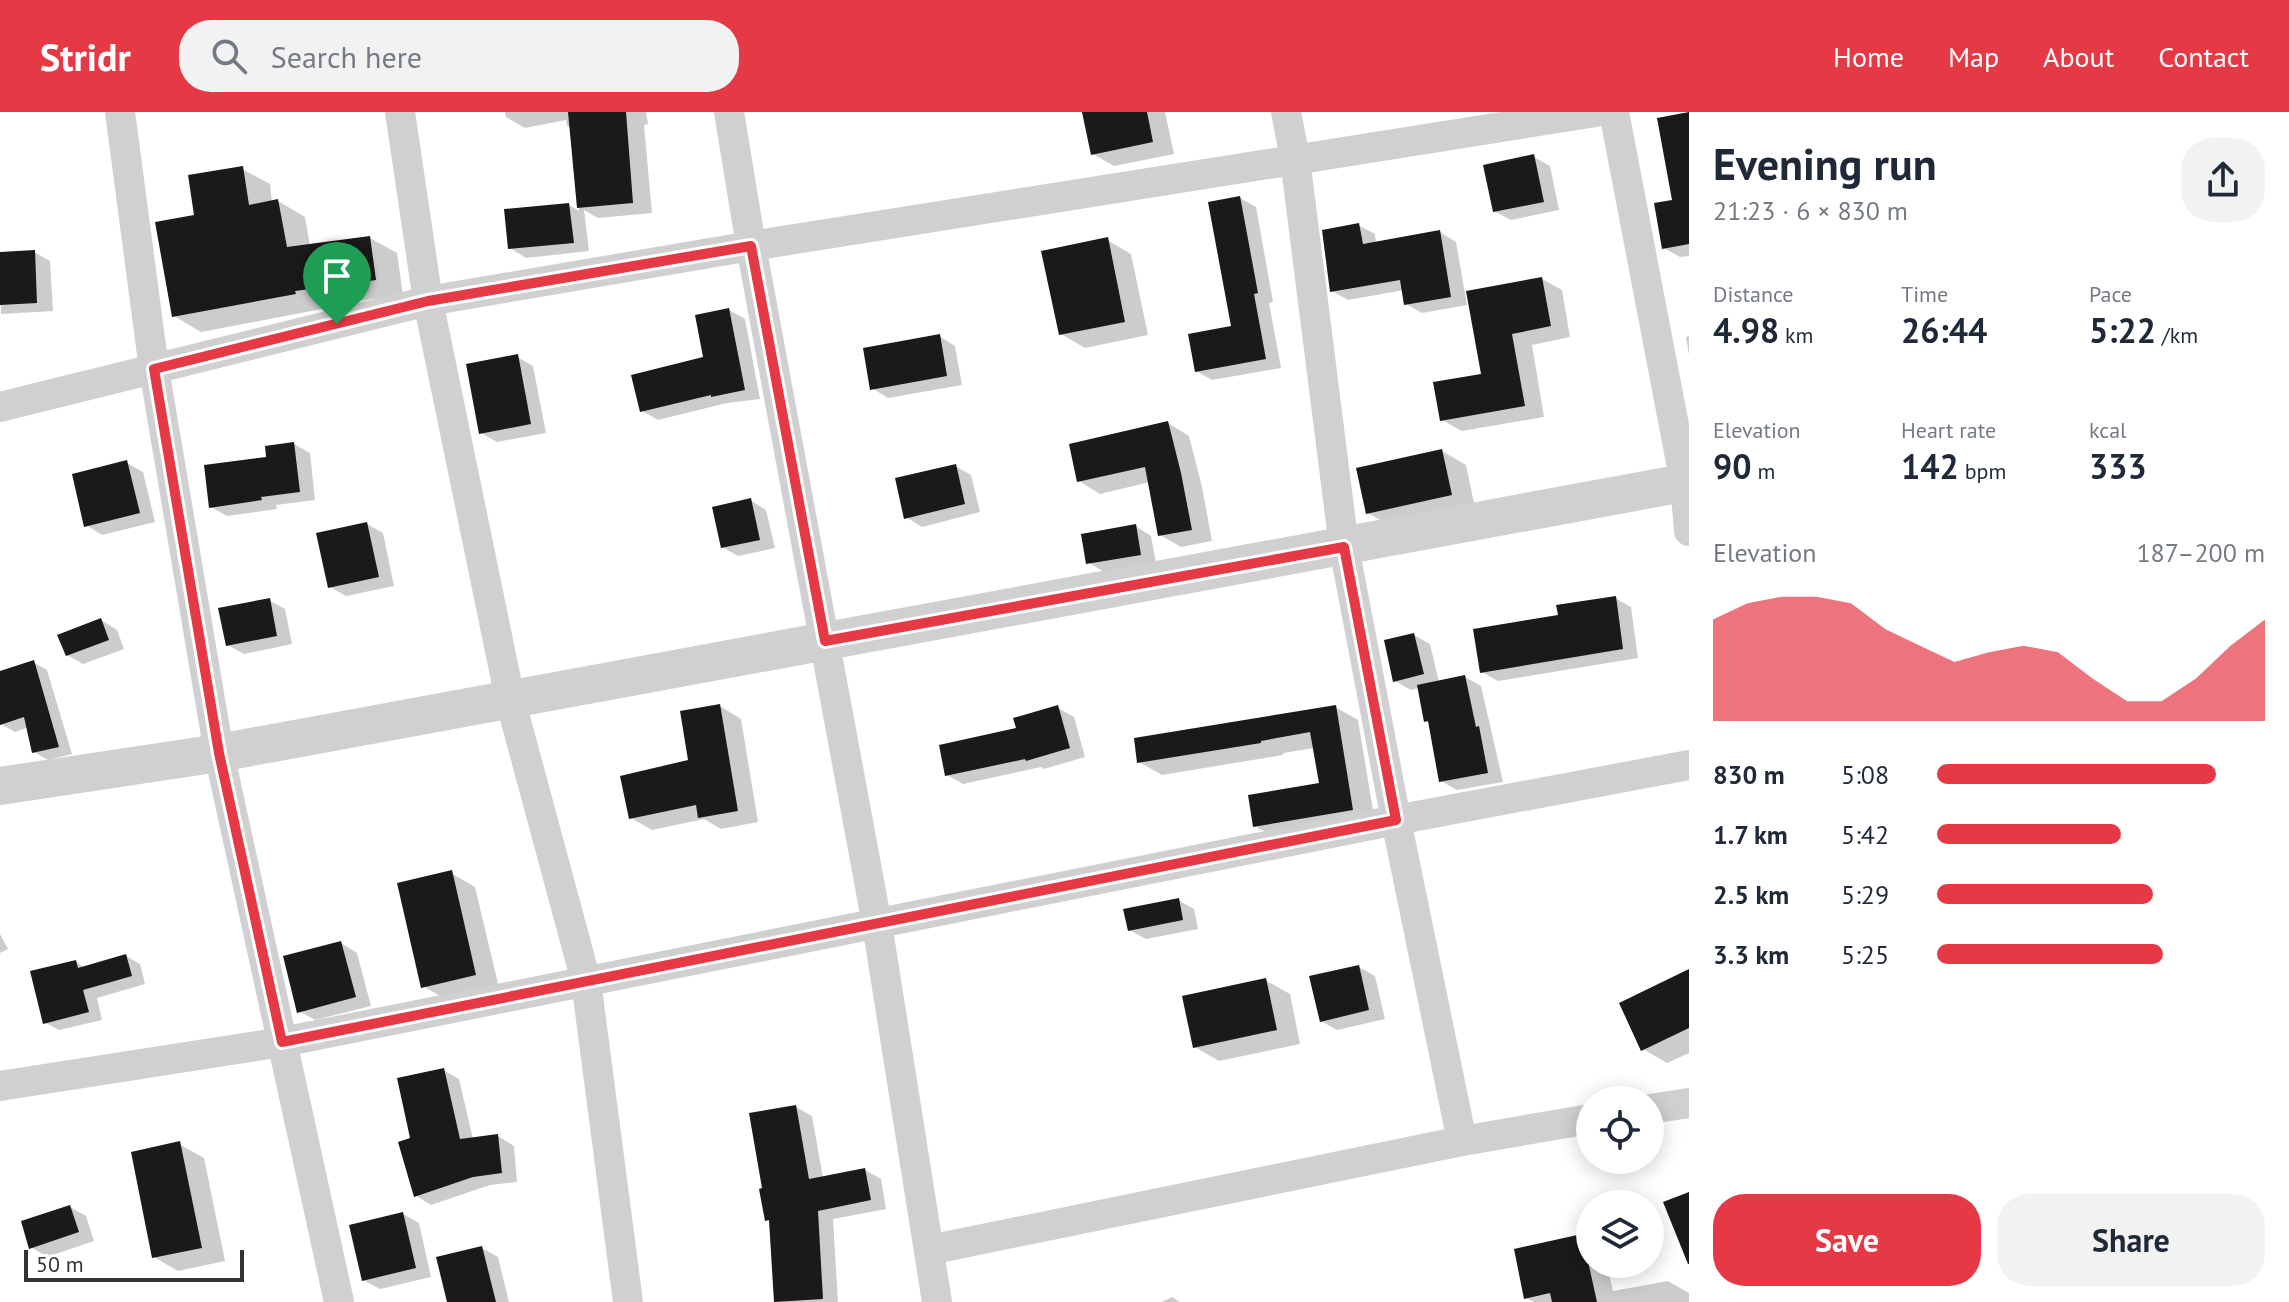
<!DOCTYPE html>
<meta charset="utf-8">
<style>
body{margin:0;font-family:"PT Sans",sans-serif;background:#f2f2f3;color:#1f2937;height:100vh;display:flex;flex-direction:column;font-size:30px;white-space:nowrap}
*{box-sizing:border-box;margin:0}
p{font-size:26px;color:#747a83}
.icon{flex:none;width:44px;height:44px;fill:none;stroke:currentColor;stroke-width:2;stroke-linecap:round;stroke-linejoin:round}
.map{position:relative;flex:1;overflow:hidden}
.sheet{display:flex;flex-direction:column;background:#fff;width:600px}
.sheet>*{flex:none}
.controls{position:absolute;left:1576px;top:974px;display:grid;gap:16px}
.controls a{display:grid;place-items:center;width:88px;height:88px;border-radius:50%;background:#fff;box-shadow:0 4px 20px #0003;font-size:40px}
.scale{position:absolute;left:24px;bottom:20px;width:220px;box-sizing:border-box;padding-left:8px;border:4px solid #333;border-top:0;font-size:22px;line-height:28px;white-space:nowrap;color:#333;-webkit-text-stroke:6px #fff;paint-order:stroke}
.pin{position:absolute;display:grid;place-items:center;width:68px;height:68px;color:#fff;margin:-82px -34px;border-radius:50% 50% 50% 0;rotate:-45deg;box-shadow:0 0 8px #0007}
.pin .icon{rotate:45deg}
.round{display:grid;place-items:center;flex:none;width:84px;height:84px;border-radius:32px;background:#f2f2f3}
.headline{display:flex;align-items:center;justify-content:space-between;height:136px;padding:0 24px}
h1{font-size:44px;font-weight:700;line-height:60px}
.figures{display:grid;grid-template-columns:repeat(3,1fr);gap:12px;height:136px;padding:8px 24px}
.figures div{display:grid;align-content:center}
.figures b{font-size:34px;font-weight:700}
.figures small{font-size:22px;font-weight:400}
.figures p{font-size:22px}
.chart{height:224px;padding:16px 24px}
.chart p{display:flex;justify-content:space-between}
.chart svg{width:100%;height:144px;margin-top:8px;fill:#e63946;opacity:.7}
.action{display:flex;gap:16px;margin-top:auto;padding:16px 24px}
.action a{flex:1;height:92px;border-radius:32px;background:#e63946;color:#fff;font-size:32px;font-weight:700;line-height:92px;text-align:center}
.action a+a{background:#f2f2f3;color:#1f2937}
ul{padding:0 24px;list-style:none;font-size:26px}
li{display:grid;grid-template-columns:128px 96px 1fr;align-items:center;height:60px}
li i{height:20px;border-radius:10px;background:#e63946}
header{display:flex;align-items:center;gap:48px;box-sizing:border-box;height:112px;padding:0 40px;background:#e63946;color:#fff}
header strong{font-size:38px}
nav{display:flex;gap:44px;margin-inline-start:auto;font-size:28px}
.search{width:560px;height:72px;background:#f2f2f3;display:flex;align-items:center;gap:20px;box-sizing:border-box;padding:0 28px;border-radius:32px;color:#747a83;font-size:30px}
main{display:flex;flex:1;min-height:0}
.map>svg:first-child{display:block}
</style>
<header>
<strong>Stridr</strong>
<div class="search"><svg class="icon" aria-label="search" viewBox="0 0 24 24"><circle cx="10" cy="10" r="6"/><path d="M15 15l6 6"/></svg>Search here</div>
<nav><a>Home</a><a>Map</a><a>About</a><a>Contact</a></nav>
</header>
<main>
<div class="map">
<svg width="1689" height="1190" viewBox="0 0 1689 1190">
<rect width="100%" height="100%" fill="#fff"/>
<!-- shadow -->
<g fill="#0003">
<polygon points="505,0 646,0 648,12 644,13 652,101 598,106 584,98 589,139 526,146 510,136 569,93 579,99 572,16 567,14 566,8 525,16 506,5"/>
<polygon points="1084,0 1165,0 1174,42 1114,54 1093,42"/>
<polygon points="1689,1 1689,144 1680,145 1664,136"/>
<polygon points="1534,45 1550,54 1559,98 1511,108 1494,99"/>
<polygon points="242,57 270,72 272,90 278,89 305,105 310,134 370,126 397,141 403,183 322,194 322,197 201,220 174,204"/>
<polygon points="1240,86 1256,95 1273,190 1269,191 1281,256 1212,268 1196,259 1233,216"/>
<polygon points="1358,113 1375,122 1376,132 1440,120 1456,130 1467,193 1422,201 1406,192 1404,178 1348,188 1332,179"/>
<polygon points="1107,128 1131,142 1148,223 1085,236 1061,222"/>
<polygon points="34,140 50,149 53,199 1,202 0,142"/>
<polygon points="1542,167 1562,178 1570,225 1532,233 1544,305 1462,319 1442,308 1484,263"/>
<polygon points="729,198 745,207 760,287 727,291 658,308 642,299 706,246"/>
<polygon points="939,224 955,234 962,273 888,286 872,276"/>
<polygon points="1689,224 1689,243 1686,225"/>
<polygon points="517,245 533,254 546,321 497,330 481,321"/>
<polygon points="1168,311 1189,324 1202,375 1212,429 1181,435 1160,423 1150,370 1100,382 1079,369"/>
<polygon points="294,332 310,341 315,388 276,393 277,397 227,404 211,395 268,347"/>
<polygon points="1442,339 1466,353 1475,396 1392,415 1368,401"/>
<polygon points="127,351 143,360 155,410 102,423 86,413"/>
<polygon points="955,354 971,363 980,400 922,415 906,405"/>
<polygon points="750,388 766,398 775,436 738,444 722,435"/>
<polygon points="367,412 383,421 394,474 346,484 330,475"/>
<polygon points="1135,414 1151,424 1156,451 1104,460 1088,450"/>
<polygon points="1615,486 1631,495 1638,546 1498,569 1482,560"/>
<polygon points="269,488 285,497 292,532 244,542 228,533"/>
<polygon points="101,508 117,518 124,537 83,552 67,543"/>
<polygon points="1414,523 1430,532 1439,570 1465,565 1481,574 1503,670 1457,678 1441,669 1430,612 1426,609 1419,576 1411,578 1395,569"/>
<polygon points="33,550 47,558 72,642 48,648 34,640 29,615 15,620 1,612 0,561"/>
<polygon points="720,594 741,607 758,710 721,717 704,707 652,718 631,706 690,650"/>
<polygon points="1335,595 1358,608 1375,710 1278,727 1255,714 1321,672 1314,636 1283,641 1283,643 1162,663 1139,650"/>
<polygon points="1058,596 1074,605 1085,645 1044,657 1041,655 963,672 947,663 1019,617"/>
<polygon points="451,761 475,775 499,876 447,888 423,874"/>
<polygon points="1178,788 1194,797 1198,817 1146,827 1129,818"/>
<polygon points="0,822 8,837 0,841"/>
<polygon points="341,831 357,841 371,894 315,908 299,899"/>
<polygon points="126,844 140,852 145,872 97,886 102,908 59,918 44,910 76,850 85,856"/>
<polygon points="1359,855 1375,864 1385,907 1337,918 1321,909"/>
<polygon points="1689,860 1689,941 1667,951 1643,937"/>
<polygon points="1265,868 1290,882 1300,932 1219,949 1195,935"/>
<polygon points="443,958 459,967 473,1027 498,1024 514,1034 517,1070 490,1073 431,1093 415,1083 413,1027"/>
<polygon points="796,995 812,1004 823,1066 865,1058 881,1067 886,1097 833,1107 838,1190 776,1190 771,1110 767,1108"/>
<polygon points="179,1032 204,1046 225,1149 178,1159 154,1145"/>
<polygon points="70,1095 86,1104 94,1129 47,1145 31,1135"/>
<polygon points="403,1102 419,1111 431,1165 380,1177 363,1168"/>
<polygon points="1582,1124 1590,1129 1590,1152 1607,1152 1613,1179 1668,1169 1689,1181 1689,1190 1534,1190 1526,1186"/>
<polygon points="482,1136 498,1145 509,1190 449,1190"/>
<polygon points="1172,1185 1180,1190 1162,1190"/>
</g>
<!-- building -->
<g fill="#1a1a1a">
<polygon points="568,0 626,0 633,91 577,96"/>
<polygon points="1082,0 1147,0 1153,30 1091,43"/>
<polygon points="1689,0 1689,132 1662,137 1654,91 1672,88 1657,6"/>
<polygon points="1534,42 1544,90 1493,100 1483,53"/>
<polygon points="243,54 249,93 278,87 287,135 370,124 376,168 295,179 296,182 172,205 155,110 194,103 188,63"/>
<polygon points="1240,84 1258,181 1254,182 1266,247 1195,260 1188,222 1231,214 1208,90"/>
<polygon points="569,91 574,131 508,137 504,97"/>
<polygon points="1359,111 1363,132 1440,118 1451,185 1404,193 1400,168 1330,180 1322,118"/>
<polygon points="1108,125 1125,210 1059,223 1041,139"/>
<polygon points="35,138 37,191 0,193 0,140"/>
<polygon points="1542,165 1551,214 1512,222 1525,294 1440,309 1433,270 1481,262 1466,179"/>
<polygon points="729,196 745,278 711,285 711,283 640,300 631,263 703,245 695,203"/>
<polygon points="940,222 947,264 870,278 863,236"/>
<polygon points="518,242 531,312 479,322 466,252"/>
<polygon points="1168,309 1181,361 1192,418 1158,424 1145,355 1077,370 1069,332"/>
<polygon points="294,330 300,380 261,385 262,388 209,396 204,353 266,345 265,334"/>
<polygon points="1442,337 1452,383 1366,402 1356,356"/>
<polygon points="127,348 140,401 84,415 72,362"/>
<polygon points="956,352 965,392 904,407 895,366"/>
<polygon points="751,386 760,428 721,436 712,395"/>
<polygon points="367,410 379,465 328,476 316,421"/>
<polygon points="1136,412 1141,443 1086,452 1081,422"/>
<polygon points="1616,484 1623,537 1480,561 1473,517 1558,503 1556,493"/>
<polygon points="270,486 277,524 226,534 218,496"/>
<polygon points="101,506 109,528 66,544 57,523"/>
<polygon points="1414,521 1424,562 1393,570 1384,528"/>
<polygon points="34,548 59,635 32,641 24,605 0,613 0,559"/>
<polygon points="1465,563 1476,615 1479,614 1488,661 1439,670 1428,609 1424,610 1417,573"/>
<polygon points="720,592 738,699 698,706 696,693 629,707 620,664 688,648 680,599"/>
<polygon points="1058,593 1070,636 1026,649 1025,647 945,664 939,633 1016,616 1013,606"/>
<polygon points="1336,593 1353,698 1253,715 1248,683 1319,671 1310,620 1261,629 1261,631 1137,651 1134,626"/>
<polygon points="452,758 476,863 421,876 397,771"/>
<polygon points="1179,786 1183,808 1128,819 1123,797"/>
<polygon points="341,829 356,885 297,901 283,844"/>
<polygon points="126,842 132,864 83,878 89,900 43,912 30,859 76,848 78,856"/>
<polygon points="1359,853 1369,898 1320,910 1309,864"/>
<polygon points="1689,857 1689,916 1641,939 1619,891"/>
<polygon points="1266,866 1277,918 1193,936 1182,884"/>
<polygon points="444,956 460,1027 498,1022 502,1061 473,1065 414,1085 398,1030 410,1026 397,966"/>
<polygon points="796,993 809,1067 865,1056 871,1088 818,1099 823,1187 774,1190 769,1108 765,1109 759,1077 762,1076 749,1001"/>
<polygon points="180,1029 202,1136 152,1146 131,1040"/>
<polygon points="1689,1080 1689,1152 1688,1152 1663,1090"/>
<polygon points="70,1093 79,1120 29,1137 21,1109"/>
<polygon points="403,1100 416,1156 362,1169 349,1113"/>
<polygon points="1582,1122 1597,1190 1552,1190 1550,1181 1524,1187 1514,1137"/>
<polygon points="482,1134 496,1190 447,1190 436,1145"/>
</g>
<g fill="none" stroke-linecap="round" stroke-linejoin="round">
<!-- minor -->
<g stroke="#d0d0d0" stroke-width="30">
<polyline points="120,0 154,257 219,641 339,1190"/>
<polyline points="400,0 428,189 510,587 586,869 628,1190"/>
<polyline points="729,0 751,134 877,812 937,1190"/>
<polyline points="1286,0 1295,47 1344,435 1396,708 1462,1029"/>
<polyline points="1614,0 1685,371 1689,419"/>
<polyline points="0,295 428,189 751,134 1596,0"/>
<polyline points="0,974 282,930 1396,708 1689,653"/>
<polyline points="1650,997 1689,991"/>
<polyline points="929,1138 1462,1029 1590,1007"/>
</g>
<!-- tertiary -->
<polyline stroke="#d0d0d0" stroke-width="38" points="0,674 219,641 1689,370"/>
</g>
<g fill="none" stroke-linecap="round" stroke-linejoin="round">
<defs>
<polygon id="route" points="751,134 825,529 1344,435 1396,708 282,930 219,641 154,257 428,189"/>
</defs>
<!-- route casing -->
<use href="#route" stroke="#fff" stroke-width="16"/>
<!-- route -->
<use href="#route" stroke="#e63946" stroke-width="10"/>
</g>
</svg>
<div class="controls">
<a><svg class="icon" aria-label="locate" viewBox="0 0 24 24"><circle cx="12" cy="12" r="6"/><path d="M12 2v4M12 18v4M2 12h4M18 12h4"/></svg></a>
<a><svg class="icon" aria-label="layers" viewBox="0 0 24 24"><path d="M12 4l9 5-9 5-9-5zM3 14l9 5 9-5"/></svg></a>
</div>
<div class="scale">50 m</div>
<div class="pin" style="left:337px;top:212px;background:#1e9e55"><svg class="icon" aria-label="arrive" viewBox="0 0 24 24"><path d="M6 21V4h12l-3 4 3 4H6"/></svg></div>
</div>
<section class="sheet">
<div class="headline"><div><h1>Evening run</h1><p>21:23 · 6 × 830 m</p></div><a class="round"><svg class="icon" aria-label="share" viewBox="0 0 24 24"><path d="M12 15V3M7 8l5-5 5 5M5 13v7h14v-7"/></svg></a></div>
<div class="figures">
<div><p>Distance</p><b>4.98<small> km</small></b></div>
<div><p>Time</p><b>26:44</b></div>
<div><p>Pace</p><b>5:22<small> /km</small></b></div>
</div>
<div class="figures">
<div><p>Elevation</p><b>90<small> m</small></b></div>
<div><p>Heart rate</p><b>142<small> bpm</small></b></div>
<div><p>kcal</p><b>333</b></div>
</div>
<div class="chart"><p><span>Elevation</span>187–200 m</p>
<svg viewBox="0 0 160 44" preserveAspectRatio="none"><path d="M0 44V13L10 8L20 6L30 6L40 8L50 16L60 21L70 26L80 23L90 21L100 23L110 31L120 38L130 38L140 31L150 21L160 13V44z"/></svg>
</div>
<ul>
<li><b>830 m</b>5:08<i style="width:85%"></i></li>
<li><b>1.7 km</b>5:42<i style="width:56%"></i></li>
<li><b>2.5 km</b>5:29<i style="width:66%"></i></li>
<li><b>3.3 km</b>5:25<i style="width:69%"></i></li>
</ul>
<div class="action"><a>Save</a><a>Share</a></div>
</section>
</main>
